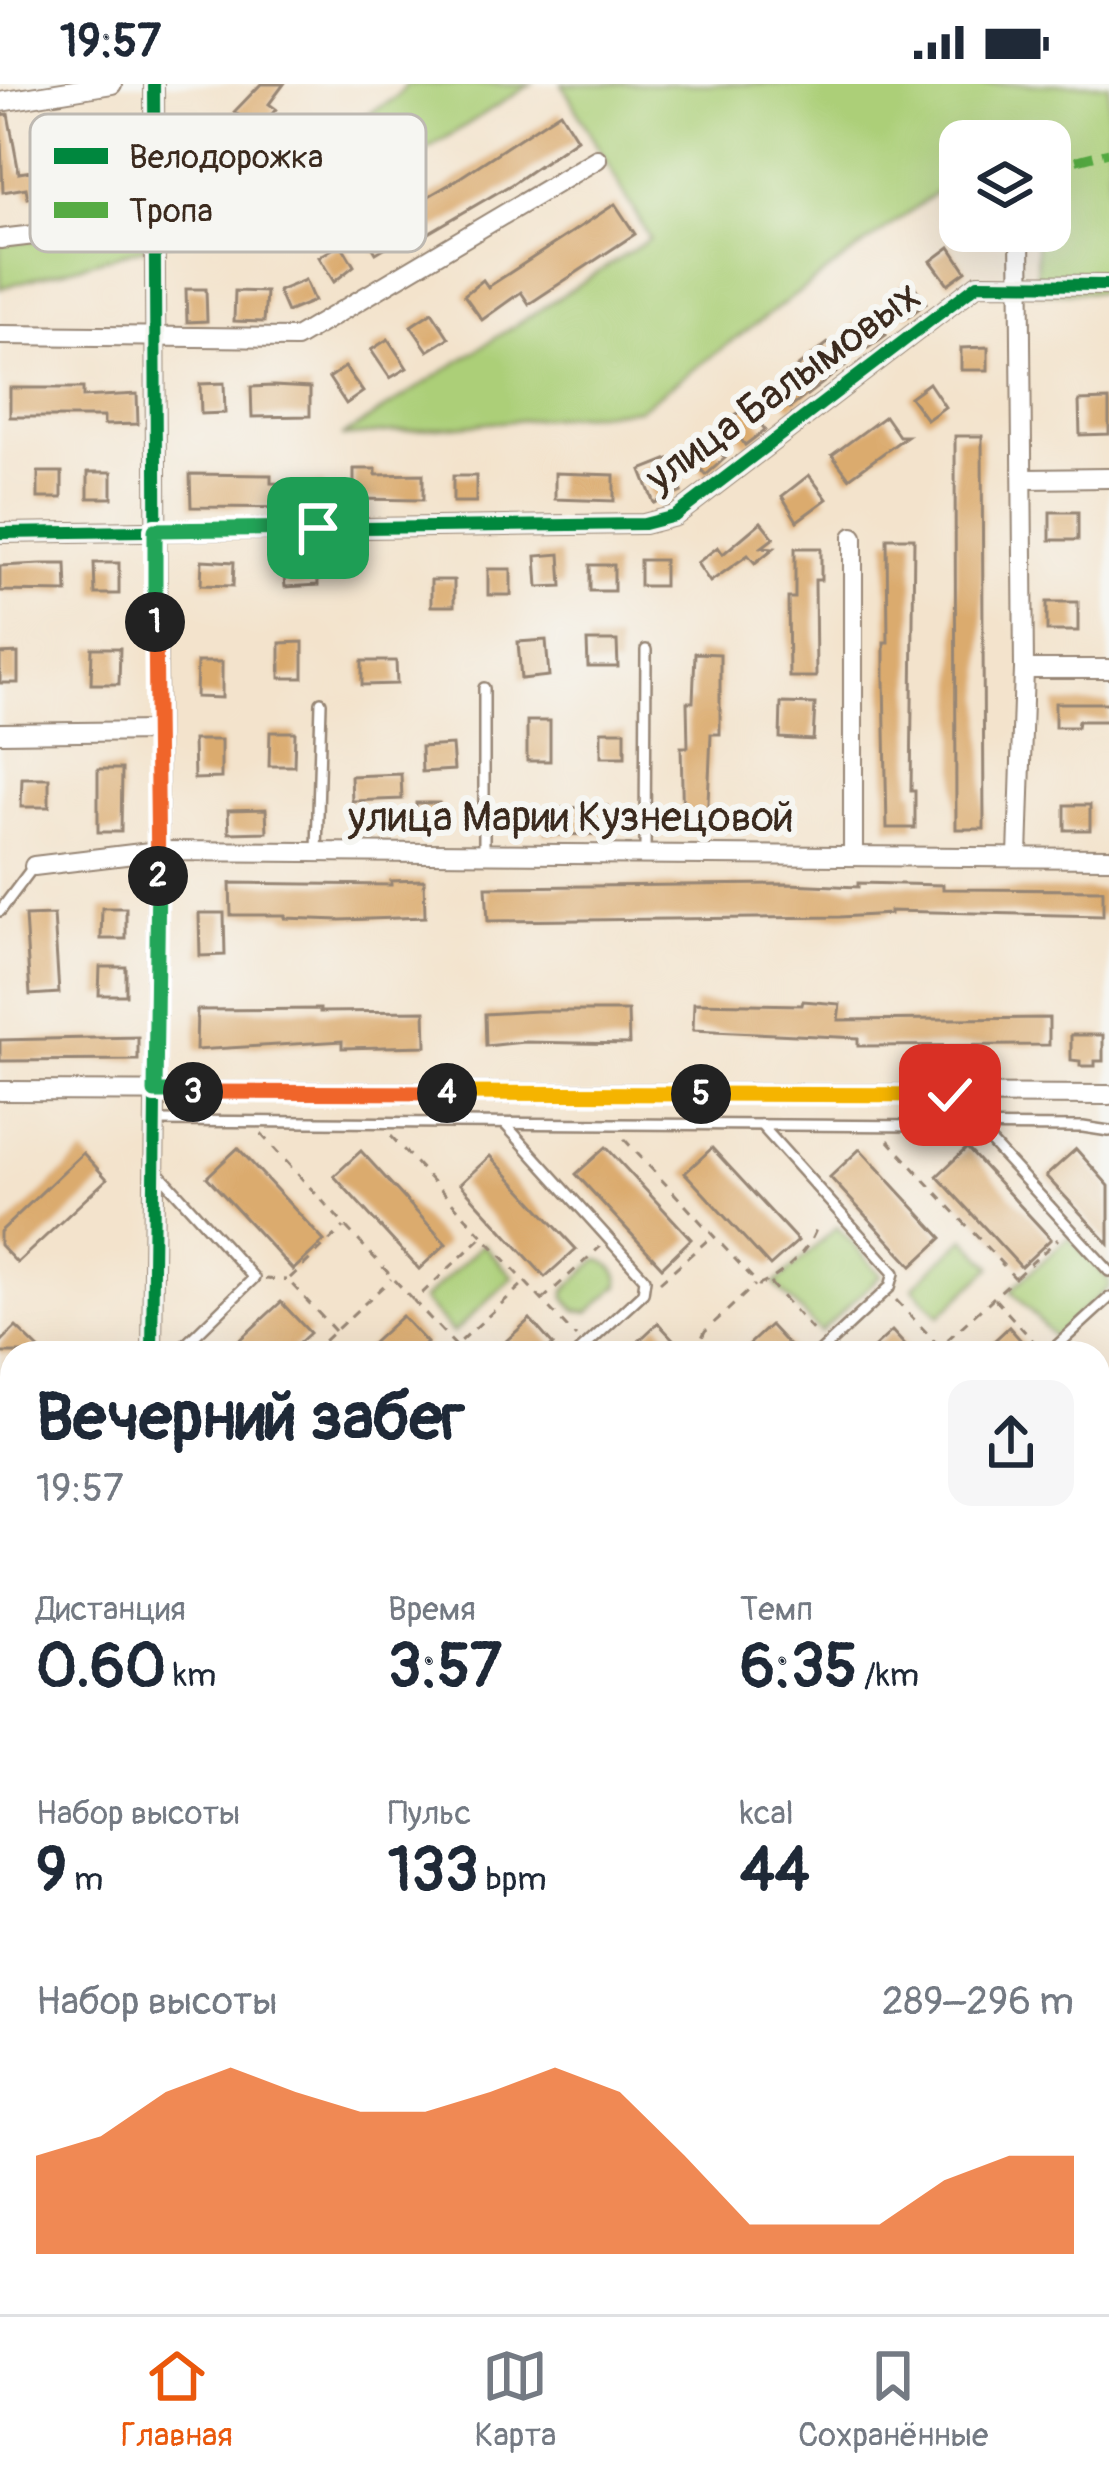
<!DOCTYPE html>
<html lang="ru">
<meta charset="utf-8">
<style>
body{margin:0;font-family:Pangolin,sans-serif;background:#f6f6f7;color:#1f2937;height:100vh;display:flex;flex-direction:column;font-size:45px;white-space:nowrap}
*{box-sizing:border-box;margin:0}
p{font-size:39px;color:#747a83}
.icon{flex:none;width:66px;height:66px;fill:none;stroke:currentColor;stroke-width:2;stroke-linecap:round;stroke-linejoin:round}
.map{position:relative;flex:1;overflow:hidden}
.panel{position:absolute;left:0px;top:1257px;width:1110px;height:975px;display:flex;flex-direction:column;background:#fff;border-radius:36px 36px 0 0;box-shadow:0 12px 48px #0002}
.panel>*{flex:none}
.controls{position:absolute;left:939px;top:36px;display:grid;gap:24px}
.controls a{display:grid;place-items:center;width:132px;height:132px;border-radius:24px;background:#fff;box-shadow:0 12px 48px #0002;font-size:60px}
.pin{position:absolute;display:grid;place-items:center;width:102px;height:102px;color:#fff;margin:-51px;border-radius:24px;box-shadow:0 6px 18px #0006}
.km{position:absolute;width:60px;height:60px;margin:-30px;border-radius:50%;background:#222;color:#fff;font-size:33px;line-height:60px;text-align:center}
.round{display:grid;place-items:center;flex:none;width:126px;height:126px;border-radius:24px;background:#f6f6f7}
.summary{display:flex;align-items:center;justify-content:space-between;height:204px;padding:0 36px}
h1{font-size:66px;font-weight:800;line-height:90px}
.stats{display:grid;grid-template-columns:repeat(3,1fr);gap:18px;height:204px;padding:12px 36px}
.stats div{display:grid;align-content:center}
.stats b{font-size:60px;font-weight:800}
.stats small{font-size:33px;font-weight:400}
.stats p{font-size:33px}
.chart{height:336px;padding:24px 36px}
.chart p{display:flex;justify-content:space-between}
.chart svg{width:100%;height:216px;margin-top:12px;fill:#ea580c;opacity:.7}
.status{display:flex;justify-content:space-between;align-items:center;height:84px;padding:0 60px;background:#fff;direction:ltr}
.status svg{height:33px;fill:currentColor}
.menu{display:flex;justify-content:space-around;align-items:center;height:168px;border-top:3px solid #e0e1e3;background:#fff;font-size:33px;color:#747a83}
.menu a{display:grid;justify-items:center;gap:6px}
.menu .on{color:#ea580c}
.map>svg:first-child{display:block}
</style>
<div class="status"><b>19:57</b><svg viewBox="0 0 49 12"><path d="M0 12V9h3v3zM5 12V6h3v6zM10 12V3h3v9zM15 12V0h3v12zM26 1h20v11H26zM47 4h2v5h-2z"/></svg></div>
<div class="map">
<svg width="1109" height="2230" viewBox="0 0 1109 2230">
<rect width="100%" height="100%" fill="#f6f6f2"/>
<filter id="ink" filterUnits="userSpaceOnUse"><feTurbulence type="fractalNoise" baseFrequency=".00833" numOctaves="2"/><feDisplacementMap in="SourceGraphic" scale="24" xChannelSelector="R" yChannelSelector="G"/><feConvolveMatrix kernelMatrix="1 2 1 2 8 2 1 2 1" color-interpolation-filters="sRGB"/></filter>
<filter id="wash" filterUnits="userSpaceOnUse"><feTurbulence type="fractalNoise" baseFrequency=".004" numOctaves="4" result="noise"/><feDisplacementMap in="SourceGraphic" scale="48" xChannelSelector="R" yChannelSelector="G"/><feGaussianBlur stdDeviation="2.7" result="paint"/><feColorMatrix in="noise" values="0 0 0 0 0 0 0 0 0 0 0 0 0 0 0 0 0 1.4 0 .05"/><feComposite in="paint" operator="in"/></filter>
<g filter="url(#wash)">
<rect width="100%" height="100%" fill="#f3e3cc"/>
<!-- green -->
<g fill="#accf78" stroke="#747c4b" stroke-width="3">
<polygon points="407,0 531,0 373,100 0,204 0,160 182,140 397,13"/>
<polygon points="562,0 1109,0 1109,208 1037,208 1036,147 1050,147 1050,57 1035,57 1034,39 1008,57 960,57 960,91 639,325 341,353 650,155"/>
<polygon points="837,1143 881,1191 820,1248 775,1200"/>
<polygon points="1069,1153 1109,1196 1109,1203 1054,1253 1011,1206"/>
<polygon points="965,1154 992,1183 939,1232 913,1203"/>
<polygon points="483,1160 513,1193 453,1249 423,1216"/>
<path d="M597 1176C609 1176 620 1189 619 1201L589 1228 576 1226 565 1214V1207Z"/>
<polygon points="1098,1832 1109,1832 1109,2044 1098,2041"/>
</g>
<!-- forest -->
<g fill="#89b268" stroke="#626e43" stroke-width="3">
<polygon points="0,1781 12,1784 12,1938 0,1934"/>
<polygon points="1098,2212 1109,2217 1109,2230 413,2230 409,2220 1098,2220"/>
</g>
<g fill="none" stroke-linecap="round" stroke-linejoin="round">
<!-- stream -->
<polyline stroke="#61bade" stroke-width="4.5" points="689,2220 692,2230"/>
</g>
<g id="blocks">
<!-- building -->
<g fill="#dbab6e">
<polygon points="261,0 284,0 269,20 276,25 259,47 234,28"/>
<polygon points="560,28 577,55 512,100 423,152 418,144 376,169 364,149 450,100"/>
<polygon points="8,30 19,89 70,81 64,39 85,36 92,75 97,74 102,102 28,114 26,104 3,108 0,31"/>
<polygon points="615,120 635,150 529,220 521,208 482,236 464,211 483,196 488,203"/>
<polygon points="341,160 354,182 334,198 319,173"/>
<polygon points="950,163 966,187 948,200 931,177"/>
<polygon points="305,196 314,217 287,228 278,207"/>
<polygon points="910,196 926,219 908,233 891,209"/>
<polygon points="186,205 206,205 207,237 187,238"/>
<polygon points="235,207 266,208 264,238 234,237"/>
<polygon points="432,228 449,254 428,267 411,242"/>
<polygon points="869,228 886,251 868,264 851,241"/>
<polygon points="388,255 407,284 390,294 371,266"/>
<polygon points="828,259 845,282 790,324 773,301"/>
<polygon points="988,263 988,286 961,286 961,264"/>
<polygon points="345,283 363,308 346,320 329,294"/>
<polygon points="224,299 225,329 201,330 200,300"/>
<polygon points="929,299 945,323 927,336 910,313"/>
<polygon points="273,302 310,304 310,332 252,333 251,303"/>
<polygon points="10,304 83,304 83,313 137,310 138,340 104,341 104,333 10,333"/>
<polygon points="1109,316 1109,350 1080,351 1079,317"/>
<polygon points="748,322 765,346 745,361 728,336"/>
<polygon points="885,332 899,352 907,352 849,394 832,371"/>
<polygon points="705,351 725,374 706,391 686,369"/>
<polygon points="955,352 982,352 984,745 956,745"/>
<polygon points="669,375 682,408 654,419 641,386"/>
<polygon points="354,385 376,385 376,391 423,390 423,416 354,415"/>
<rect x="38" y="388" width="24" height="26"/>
<rect x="88" y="388" width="24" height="26"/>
<polygon points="555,389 614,391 614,417 555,415"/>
<polygon points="190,390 271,391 271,399 324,400 324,424 191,423"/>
<polygon points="809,391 827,415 797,437 782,412"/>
<rect x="453" y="392" width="23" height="26"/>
<rect x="1050" y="428" width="28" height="28"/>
<polygon points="761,438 774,454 762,463 774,464 755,479 748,471 710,498 697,479 718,463 723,470"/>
<polygon points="887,454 914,454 911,707 915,707 915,744 887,744 884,595 884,558 888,558"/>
<polygon points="795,464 821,464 821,496 815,496 816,593 789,593 788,514 795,514"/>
<polygon points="560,470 562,502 538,503 536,472"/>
<polygon points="202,476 234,478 233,502 201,501"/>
<rect x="640" y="476" width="24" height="26"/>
<polygon points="317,477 318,501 285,503 283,480"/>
<polygon points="94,479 119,479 119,510 95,510"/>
<polygon points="42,480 66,480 67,508 0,507 0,482"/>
<rect x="590" y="481" width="24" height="26"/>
<rect x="488" y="485" width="23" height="26"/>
<rect x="431" y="496" width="23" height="26"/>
<rect x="1047" y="518" width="31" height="29"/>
<polygon points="546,556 549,592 521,595 518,558"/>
<polygon points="587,557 617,557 618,583 588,583"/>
<polygon points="303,558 303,594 280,594 280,559"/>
<polygon points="92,564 120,564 119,600 91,600"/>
<polygon points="18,569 18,599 0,599 0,570"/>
<polygon points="695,569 720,570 720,650 711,650 707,741 683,741 681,663 688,663 687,618 693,618"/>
<polygon points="362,577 396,577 397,600 362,601"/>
<polygon points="197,578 222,578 222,614 196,613"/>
<polygon points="781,619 815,620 813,656 780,654"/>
<polygon points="1055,619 1109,619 1109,637 1078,637 1077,643 1055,643"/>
<rect x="527" y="637" width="23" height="40"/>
<rect x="601" y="647" width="24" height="26"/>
<polygon points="270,648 295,648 294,682 269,682"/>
<polygon points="193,656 221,656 221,694 194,695"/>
<polygon points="452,661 454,686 422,688 421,663"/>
<polygon points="98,685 122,685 121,748 98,748"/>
<polygon points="401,690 402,715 352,717 351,692"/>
<polygon points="22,694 49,694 49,723 21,723"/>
<rect x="416" y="719" width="23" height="26"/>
<rect x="1065" y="721" width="25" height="25"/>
<polygon points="607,722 606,750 544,751 544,725"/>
<polygon points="266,725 267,748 229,749 228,726"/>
<polygon points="424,796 425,833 340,836 285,834 285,831 231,831 230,799 391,801 391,797"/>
<polygon points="858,799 943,801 943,805 1103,806 1103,832 890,827 890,830 840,833 488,837 486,803 788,800 858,803"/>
<polygon points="102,824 126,824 126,855 101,855"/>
<polygon points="199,829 224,829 225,871 200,872"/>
<polygon points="54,831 59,909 30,911 25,832"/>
<polygon points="100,883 126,883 126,911 99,911"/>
<polygon points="803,917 840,920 838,936 1049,934 1049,961 858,962 858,954 693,946 694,919 802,921"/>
<polygon points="320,925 320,928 425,927 426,962 342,964 342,957 196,966 197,926"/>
<polygon points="536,927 628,927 629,960 524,958 486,962 485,930"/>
<polygon points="1071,951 1103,951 1103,977 1095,977 1095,982 1080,982 1080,977 1071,976"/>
<polygon points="138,953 138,976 0,977 0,956"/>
<polygon points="606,1063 691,1155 662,1183 576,1090"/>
<polygon points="238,1064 324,1157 293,1186 207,1093"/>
<polygon points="712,1064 798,1157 770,1182 685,1089"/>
<polygon points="967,1064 1051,1155 1021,1183 937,1092"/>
<polygon points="860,1065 942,1154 912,1182 830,1093"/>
<polygon points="1076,1065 1109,1102 1109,1160 1046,1092"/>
<polygon points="361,1067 446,1160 419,1185 334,1092"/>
<polygon points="83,1069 107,1095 17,1179 0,1161 0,1148"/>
<polygon points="490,1072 576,1165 545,1193 460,1100"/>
<polygon points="281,1218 310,1249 288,1269 225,1269"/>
<polygon points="402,1232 427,1259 416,1269 362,1269"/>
<polygon points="530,1235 553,1261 544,1269 493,1269"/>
<polygon points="658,1239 686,1269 626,1269"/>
<polygon points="770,1241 796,1269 740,1269"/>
<polygon points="16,1243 43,1269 0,1269 0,1259"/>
<polygon points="1009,1243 1032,1269 981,1269"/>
<polygon points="892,1247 912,1269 868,1269"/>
</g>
</g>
</g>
<g filter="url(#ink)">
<use href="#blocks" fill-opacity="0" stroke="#978675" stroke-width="3"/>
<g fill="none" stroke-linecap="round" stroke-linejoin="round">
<defs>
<g id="service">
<polyline points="317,768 321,618"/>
<polyline points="484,769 484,604"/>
<polyline points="645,770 646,566"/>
<polyline points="0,827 33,783"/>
<polyline points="155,1037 1083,1043 1109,1047"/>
<polyline points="505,1040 645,1195 643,1209 578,1269"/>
<polyline points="761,1041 894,1189 890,1203 819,1269"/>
<polyline points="976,1042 1109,1187"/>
<polyline points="158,1088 254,1194 177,1269"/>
<polyline points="1049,1269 1109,1214"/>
<polyline points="0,1364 12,1364"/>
<polyline points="1098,1369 1109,1370"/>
<polyline points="1098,1542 1109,1542"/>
<polyline points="1098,1609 1109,1609"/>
<polyline points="1098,1733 1109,1734"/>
<polyline points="1098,1817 1109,1817"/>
</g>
<g id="minor">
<polyline points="0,18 112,0"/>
<polyline points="0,155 154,137"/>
<polyline points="0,251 296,254 597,75"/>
<polyline points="1025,395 1109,394"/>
<polyline points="0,449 644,440 675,432 978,200 1109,201"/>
<polyline points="853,453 853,772"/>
<polyline points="1024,585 1109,585"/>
<polyline points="0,649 156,647"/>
<polyline points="1018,772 1024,585 1020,147"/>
<polyline points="34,782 158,767 1109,774"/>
<polyline points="0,1007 1109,1011"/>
<polyline points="152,1269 158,767 154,0"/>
</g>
<g id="tertiary">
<polyline points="1098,1481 1109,1480"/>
<polyline points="0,1487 12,1487"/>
</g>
</defs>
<!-- service casing -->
<use href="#service" stroke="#978675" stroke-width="14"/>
<!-- minor casing -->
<use href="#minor" stroke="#978675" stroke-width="22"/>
<!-- tertiary casing -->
<use href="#tertiary" stroke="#978675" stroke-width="28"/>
<!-- path -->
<g stroke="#978675" stroke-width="3" stroke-dasharray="9 9" stroke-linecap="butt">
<polyline points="261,1050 414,1217"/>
<polyline points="391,1052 576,1253"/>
<path d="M624 1055 759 1201C781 1193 811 1165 817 1142"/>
<polyline points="888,1056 1015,1194 933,1269"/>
<polyline points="1016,1193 1058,1155"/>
<polyline points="265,1195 286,1196"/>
<polyline points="660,1198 711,1153"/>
<polyline points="770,1199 816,1250"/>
<polyline points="995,1215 1037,1261"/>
<polyline points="542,1216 600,1163"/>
<polyline points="896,1216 939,1262"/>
<polyline points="335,1247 288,1196 344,1143"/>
<polyline points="456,1262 414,1217 482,1153"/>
<polyline points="311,1269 391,1195"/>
<polyline points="448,1269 524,1199"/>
<polyline points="695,1269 705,1247 755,1201"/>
<polyline points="1098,1341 1109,1331"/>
<polyline points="1098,1636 1109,1637"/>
<polyline points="1098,1679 1109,1679"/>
<polyline points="1098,1708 1109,1708"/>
</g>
<!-- service -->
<use href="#service" stroke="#fff" stroke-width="9"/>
<!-- minor -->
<use href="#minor" stroke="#fff" stroke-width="18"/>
<!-- tertiary -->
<use href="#tertiary" stroke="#fff" stroke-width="24"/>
<!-- quiet -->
<g stroke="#55ab43" stroke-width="9" stroke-dasharray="18 9" stroke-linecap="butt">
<polyline points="1050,83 1109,68"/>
<polyline points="0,1773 12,1779"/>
<polyline points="1098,2158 1109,2159"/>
</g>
<defs>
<g id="cycleway">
<polyline points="0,449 644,440 675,432 978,200 1109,201"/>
<polyline points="152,1269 158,767 154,0"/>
</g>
</defs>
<!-- cycleway casing -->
<use href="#cycleway" stroke="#f6f6f2" stroke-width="20"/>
<!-- cycleway -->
<use href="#cycleway" stroke="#00873e" stroke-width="12"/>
</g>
</g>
<g fill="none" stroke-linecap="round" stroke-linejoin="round" filter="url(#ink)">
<defs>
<polyline id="split-1" points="155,538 155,446 318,444"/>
<polyline id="split-2" points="155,538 158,792"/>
<polyline id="split-3" points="158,792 155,1008 193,1008"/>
<polyline id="split-4" points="193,1008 447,1009"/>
<polyline id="split-5" points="447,1009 701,1010"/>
<polyline id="split-6" points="701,1010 950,1011"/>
</defs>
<!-- split-1 casing -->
<use href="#split-1" stroke="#fff" stroke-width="24"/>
<!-- split-2 casing -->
<use href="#split-2" stroke="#fff" stroke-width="24"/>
<!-- split-3 casing -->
<use href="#split-3" stroke="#fff" stroke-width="24"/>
<!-- split-4 casing -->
<use href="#split-4" stroke="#fff" stroke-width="24"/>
<!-- split-5 casing -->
<use href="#split-5" stroke="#fff" stroke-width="24"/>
<!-- split-6 casing -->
<use href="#split-6" stroke="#fff" stroke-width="24"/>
<!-- split-1 -->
<use href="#split-1" stroke="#22a559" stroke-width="15"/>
<!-- split-2 -->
<use href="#split-2" stroke="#f0652b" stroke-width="15"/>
<!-- split-3 -->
<use href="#split-3" stroke="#22a559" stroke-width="15"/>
<!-- split-4 -->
<use href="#split-4" stroke="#f0652b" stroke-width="15"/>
<!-- split-5 -->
<use href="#split-5" stroke="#f5b400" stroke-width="15"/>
<!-- split-6 -->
<use href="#split-6" stroke="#f5b400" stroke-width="15"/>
</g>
<g text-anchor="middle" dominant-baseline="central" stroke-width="12" stroke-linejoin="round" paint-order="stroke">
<!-- street labels -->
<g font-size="42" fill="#3b2a1e" stroke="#f6f6f2">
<text transform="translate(783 303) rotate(-36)">улица Балымовых</text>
<text x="571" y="734">улица Марии Кузнецовой</text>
</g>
</g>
<!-- legend -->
<rect x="30" y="30" width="396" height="138" rx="18" fill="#f6f6f2" stroke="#beb9b2" stroke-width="3"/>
<rect x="54" y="64" width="54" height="16" fill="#00873e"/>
<rect x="54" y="118" width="54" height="16" fill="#55ab43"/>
<g font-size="33" fill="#3b2a1e">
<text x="129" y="84">Велодорожка</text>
<text x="129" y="138">Тропа</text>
</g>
</svg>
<div class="controls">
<a><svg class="icon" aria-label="layers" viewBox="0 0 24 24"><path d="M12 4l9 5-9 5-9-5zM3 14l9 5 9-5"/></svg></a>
</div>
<div class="pin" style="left:318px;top:444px;background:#1e9e55"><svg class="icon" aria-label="arrive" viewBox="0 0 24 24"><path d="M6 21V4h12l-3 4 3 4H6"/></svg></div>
<div class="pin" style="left:950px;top:1011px;background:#d93025"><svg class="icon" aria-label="check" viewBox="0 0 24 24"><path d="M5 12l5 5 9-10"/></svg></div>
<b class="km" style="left:155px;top:538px">1</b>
<b class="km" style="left:158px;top:792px">2</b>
<b class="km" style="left:193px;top:1008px">3</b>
<b class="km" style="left:447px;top:1009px">4</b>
<b class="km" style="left:701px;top:1010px">5</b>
<section class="panel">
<div class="summary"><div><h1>Вечерний забег</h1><p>19:57</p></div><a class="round"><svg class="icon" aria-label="share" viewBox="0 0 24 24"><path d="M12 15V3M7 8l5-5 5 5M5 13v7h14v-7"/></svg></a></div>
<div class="stats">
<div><p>Дистанция</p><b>0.60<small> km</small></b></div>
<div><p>Время</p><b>3:57</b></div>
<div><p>Темп</p><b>6:35<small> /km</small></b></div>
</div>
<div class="stats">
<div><p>Набор высоты</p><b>9<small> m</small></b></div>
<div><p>Пульс</p><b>133<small> bpm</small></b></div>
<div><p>kcal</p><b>44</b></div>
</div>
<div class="chart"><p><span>Набор высоты</span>289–296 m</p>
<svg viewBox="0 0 160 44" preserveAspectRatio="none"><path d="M0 44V24L10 20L20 11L30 6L40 11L50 15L60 15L70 11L80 6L90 11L100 24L110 38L120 38L130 38L140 29L150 24L160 24V44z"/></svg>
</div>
</section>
</div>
<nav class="menu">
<a class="on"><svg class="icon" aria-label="home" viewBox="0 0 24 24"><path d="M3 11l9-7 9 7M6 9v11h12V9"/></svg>Главная</a>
<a><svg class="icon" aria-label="map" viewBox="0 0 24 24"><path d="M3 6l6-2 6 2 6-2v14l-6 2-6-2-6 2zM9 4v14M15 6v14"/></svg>Карта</a>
<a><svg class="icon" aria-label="saved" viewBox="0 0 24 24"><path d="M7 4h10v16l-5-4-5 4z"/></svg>Сохранённые</a>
</nav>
